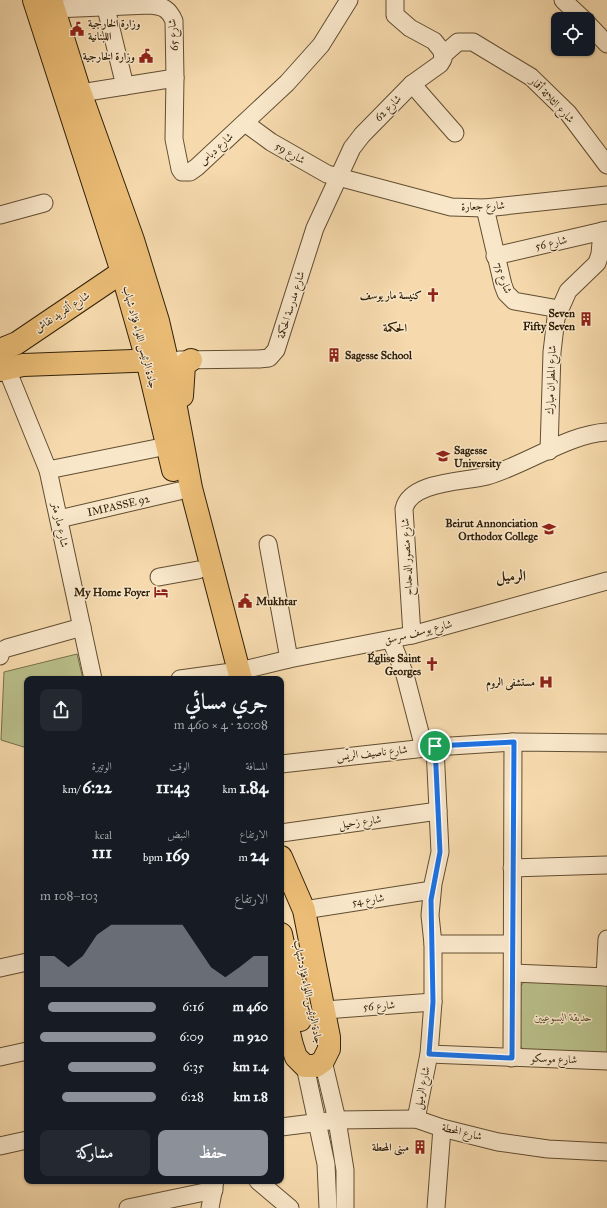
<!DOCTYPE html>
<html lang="ar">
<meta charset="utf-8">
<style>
body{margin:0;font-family:"IM FELL Great Primer",Amiri,serif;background:#242831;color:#f1f3f6;direction:rtl;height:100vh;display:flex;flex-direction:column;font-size:15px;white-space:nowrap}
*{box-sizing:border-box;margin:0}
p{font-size:13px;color:#9ea1a6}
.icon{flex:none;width:22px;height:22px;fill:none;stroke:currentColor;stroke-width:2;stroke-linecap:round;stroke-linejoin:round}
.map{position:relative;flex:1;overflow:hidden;direction:ltr}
.details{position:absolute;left:24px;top:676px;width:260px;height:508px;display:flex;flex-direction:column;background:#171b24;border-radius:8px;box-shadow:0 1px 3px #0004;direction:rtl}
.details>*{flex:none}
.controls{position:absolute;left:551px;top:12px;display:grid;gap:8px}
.controls a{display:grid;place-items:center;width:44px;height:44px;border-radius:8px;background:#171b24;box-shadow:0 1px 3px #0004;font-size:20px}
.pin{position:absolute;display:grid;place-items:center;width:34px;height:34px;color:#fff;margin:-17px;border:2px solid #fff;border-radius:50%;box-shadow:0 1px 4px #0007}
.round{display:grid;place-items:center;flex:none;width:42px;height:42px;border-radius:8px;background:#242831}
.summary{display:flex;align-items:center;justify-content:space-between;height:68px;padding:0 16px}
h1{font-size:22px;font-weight:700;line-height:30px}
.stats{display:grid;grid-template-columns:repeat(3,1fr);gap:6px;height:68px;padding:4px 16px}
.stats div{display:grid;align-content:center}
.stats b{font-size:17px;font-weight:700}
.stats small{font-size:11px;font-weight:400}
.stats p{font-size:11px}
.chart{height:112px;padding:8px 16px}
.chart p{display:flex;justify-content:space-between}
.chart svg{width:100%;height:72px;margin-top:4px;fill:#8c9099;opacity:.7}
.primary-button{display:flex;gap:8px;margin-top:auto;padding:8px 16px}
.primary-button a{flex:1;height:46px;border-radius:8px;background:#8c9099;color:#fff;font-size:16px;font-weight:700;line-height:46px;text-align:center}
.primary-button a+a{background:#242831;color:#f1f3f6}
ul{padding:0 16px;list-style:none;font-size:13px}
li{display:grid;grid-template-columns:64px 48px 1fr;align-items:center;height:30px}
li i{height:10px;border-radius:5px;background:#8c9099}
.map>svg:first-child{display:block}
</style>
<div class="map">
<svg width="607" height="1208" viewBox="0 0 607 1208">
<rect width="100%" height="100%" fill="#f6daad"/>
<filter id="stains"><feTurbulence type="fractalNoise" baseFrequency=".005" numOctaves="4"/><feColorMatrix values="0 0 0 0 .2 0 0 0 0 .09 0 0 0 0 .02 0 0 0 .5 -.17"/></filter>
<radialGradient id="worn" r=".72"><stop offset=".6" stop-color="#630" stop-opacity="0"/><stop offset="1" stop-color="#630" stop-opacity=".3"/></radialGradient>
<!-- green -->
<g fill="#bac08b" stroke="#76704a">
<polygon points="77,654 83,679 27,679 27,748 1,740 4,672"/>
<polygon points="525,981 607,984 607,1053 524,1051 519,1044 519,988"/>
</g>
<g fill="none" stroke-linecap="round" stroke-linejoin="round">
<defs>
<g id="minor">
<polyline points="104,0 125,86"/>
<polyline points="563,0 583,19"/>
<path d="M54 9 150 5C163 6 169 9 174 21L175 78"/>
<polyline points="588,24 607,44"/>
<polyline points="443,55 458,42 473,42 531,77 568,113 607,165"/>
<polyline points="412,84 455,133"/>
<polyline points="68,95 175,78 174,139 180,169 182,172 190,172 197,167 287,83 321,45 349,0"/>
<polyline points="245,123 271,142 327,174 451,207 485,208 607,195"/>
<polyline points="485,208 503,285 506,293 514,301 559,309"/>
<polyline points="0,215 44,203"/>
<polyline points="495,256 607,230"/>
<polyline points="2,357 48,470 93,679"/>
<polyline points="179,360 259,359 269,358 276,350 315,228 352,148 362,135 412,84 440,64 443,59 442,51 434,41 410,28 395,15 395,0"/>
<polyline points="549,451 552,352 556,318 568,291 597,263 600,254 602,231"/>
<polyline points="48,470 167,446"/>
<path id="s1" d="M59 519 179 491"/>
<polyline points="268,544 289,659"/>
<polyline points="159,577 198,570"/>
<path d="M412 635 404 509C410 481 464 482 487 476 526 465 568 434 607 432"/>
<polyline points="391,640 405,675 424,748"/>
<polyline points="0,656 1,651 7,648 82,627"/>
<polyline points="180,679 239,671 289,659 412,635 607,581"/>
<polyline points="281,764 435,747 513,742 607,743"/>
<polyline points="281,833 438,811"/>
<polyline points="512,868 607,865"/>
<polyline points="304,910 432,890"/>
<polyline points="433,944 512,944"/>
<polyline points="0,968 27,962"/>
<polyline points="513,973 607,977"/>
<polyline points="605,977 607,939"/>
<polyline points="325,1010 433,1002"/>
<polyline points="429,1054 607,1061"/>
<polyline points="0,1057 27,1051"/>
<polyline points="512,1058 513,742"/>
<polyline points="323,1061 337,1120 345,1170 345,1208"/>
<polyline points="305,1066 326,1164 328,1208"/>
<polyline points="416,1119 429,1054 433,1002 433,944 430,915 433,884 440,852 435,747"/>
<polyline points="281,1127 337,1120 416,1119 442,1128 498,1142 548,1149 607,1152"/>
<polyline points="0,1146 27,1140"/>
<polyline points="258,1181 290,1208"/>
<polyline points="128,1208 214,1190"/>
<polyline points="210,1208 215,1181"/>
<polyline points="436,1208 442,1128"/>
</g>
<g id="highway">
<polyline points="34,0 122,272 147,360 173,470"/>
<polyline points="51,0 80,92 133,240 158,321 167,360 191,488 241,679"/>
<polyline points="0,350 17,343 122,272"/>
<polyline points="0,370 23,365 160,360"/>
<polyline points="182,396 184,365 191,360"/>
<polyline points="281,857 304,910 329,1037 329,1049 323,1061 316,1066 305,1066 296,1057 292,1045 281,1000"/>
<polyline points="281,934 300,1020"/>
</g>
</defs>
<!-- minor casing -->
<use href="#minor" stroke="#624e32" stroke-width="19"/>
<!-- highway casing -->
<use href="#highway" stroke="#312009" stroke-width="24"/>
<!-- minor -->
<use href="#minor" stroke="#f9e7ca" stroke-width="17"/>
<!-- highway -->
<use href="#highway" stroke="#ebbd76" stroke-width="22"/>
</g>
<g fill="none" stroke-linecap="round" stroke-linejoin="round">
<defs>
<polygon id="route" points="514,742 512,1058 429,1054 433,1002 431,900 440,852 435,746"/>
</defs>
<!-- route casing -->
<use href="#route" stroke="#fff" stroke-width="8"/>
<!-- route -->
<use href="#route" stroke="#1a73e8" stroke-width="5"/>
</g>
<!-- icons -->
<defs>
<symbol id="civic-bare" viewBox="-9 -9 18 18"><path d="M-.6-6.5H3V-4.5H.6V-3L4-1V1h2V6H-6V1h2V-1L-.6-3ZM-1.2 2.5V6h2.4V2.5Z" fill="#8f2418" stroke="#f9e7ca" stroke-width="2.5" paint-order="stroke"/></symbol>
<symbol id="church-bare" viewBox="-9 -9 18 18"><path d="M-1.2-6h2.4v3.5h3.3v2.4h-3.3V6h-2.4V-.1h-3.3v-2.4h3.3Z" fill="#8f2418" stroke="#f9e7ca" stroke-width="2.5" paint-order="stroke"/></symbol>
<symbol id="building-bare" viewBox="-9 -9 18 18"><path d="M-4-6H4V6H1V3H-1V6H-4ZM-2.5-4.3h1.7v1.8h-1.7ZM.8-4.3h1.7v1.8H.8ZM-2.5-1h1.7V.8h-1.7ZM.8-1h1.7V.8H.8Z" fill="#8f2418" stroke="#f9e7ca" stroke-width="2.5" paint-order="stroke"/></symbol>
<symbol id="university-bare" viewBox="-9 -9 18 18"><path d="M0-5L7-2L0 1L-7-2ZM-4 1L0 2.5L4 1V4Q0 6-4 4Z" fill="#8f2418" stroke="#f9e7ca" stroke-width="2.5" paint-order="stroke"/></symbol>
<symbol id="hotel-bare" viewBox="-9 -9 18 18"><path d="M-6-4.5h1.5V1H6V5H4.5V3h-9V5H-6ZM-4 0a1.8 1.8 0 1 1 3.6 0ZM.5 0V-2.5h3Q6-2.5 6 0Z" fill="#8f2418" stroke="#f9e7ca" stroke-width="2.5" paint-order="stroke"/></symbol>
<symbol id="hospital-bare" viewBox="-9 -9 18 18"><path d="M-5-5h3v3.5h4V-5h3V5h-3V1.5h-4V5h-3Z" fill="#8f2418" stroke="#f9e7ca" stroke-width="2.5" paint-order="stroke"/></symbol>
</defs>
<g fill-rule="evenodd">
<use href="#civic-bare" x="67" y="19" width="20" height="20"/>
<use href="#civic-bare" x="136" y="46" width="20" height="20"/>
<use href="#church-bare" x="423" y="285" width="20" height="20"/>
<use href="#building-bare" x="576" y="309" width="20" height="20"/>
<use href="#building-bare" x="324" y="345" width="20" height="20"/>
<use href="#university-bare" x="433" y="446" width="20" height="20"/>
<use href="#university-bare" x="539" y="519" width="20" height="20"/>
<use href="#hotel-bare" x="151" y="582" width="20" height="20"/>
<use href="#civic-bare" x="235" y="591" width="20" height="20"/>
<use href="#church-bare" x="422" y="654" width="20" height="20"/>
<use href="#hospital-bare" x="536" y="672" width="20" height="20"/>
<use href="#building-bare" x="410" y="1137" width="20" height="20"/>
</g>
<g text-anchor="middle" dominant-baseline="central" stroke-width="3" stroke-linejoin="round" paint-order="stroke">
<!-- poi labels -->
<g font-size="11" font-weight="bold" fill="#312009" stroke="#f9e7ca" text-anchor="end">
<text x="88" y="23" text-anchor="start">وزارة الخارجية<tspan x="88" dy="13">اللبنانية</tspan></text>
<text x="135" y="56">وزارة الخارجية</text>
<text x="422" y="295">كنيسة مار يوسف</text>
<text x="575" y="313">Seven<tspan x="575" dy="13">Fifty Seven</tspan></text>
<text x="345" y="355" text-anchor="start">Sagesse School</text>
<text x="454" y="450" text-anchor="start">Sagesse<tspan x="454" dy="13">University</tspan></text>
<text x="538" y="523">Beirut Annonciation<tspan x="538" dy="13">Orthodox College</tspan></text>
<text x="150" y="592">My Home Foyer</text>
<text x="256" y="601" text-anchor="start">Mukhtar</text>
<text x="421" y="658">Église Saint<tspan x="421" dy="13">Georges</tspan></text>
<text x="535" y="682">مستشفى الروم</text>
<text x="409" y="1147">مبنى المحطة</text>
</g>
<!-- street labels -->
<g font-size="11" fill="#312009" stroke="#f9e7ca">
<text transform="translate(173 35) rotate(-95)">شارع 65</text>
<text transform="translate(552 100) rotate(46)">شارع الثلاثة أقمار</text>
<text transform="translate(388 108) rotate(-45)">شارع 62</text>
<text transform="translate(216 149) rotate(-43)">شارع دباس</text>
<text transform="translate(290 153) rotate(30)">شارع 59</text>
<text transform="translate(483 206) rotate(-2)">شارع جعارة</text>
<text transform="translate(551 243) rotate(-13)">شارع 56</text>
<text transform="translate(503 278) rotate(70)">شارع 75</text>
<text transform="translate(291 305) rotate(-73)">شارع مدرسة الحكمة</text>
<text transform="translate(62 312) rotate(-34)">شارع ألفريد نقاش</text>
<text transform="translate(140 337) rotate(75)">جادة الرئيس اللواء فؤاد شهاب</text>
<text transform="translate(551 380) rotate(-88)">شارع المطران مبارك</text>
<text stroke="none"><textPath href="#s1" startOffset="61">IMPASSE 92</textPath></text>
<text transform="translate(60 525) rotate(78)">شارع مار متر</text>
<text transform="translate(407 557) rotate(-93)">شارع منصور الدحداح</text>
<text transform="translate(418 632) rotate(-14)">شارع يوسف سرسق</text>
<text transform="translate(372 753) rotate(-6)">شارع ناصيف الريّس</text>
<text transform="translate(360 822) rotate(-8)">شارع زحيل</text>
<text transform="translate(368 900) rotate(-9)">شارع 54</text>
<text transform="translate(308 992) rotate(78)">جادة الرئيس اللواء فؤاد شهاب</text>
<text transform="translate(379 1006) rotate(-4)">شارع 56</text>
<text transform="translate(554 1059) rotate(2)">شارع موسكو</text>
<text transform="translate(422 1088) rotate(-79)">شارع الرميل</text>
<text transform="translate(462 1132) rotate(14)">شارع المحطة</text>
</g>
<!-- park labels -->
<g font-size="11" font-style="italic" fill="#5a5030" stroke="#f9e7ca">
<text x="563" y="1017">حديقة اليسوعيين</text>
</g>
<!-- neighbourhood labels -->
<g font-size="12" font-weight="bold" fill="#312009" stroke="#f9e7ca">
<text x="395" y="328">الحكمة</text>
</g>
<!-- district labels -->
<g font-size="15" font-weight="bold" fill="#312009" stroke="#f9e7ca">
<text x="511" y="576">الرميل</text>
</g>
</g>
<rect width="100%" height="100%" filter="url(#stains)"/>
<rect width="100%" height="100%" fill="url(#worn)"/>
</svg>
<div class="controls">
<a><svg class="icon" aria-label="locate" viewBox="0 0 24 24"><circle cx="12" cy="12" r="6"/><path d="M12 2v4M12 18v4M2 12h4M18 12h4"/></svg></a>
</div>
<div class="pin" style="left:435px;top:746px;background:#1e9e55"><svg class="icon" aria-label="arrive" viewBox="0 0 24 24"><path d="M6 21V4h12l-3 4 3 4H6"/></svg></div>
<section class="details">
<div class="summary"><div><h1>جري مسائي</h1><p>20:08 · 4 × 460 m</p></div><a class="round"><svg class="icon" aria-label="share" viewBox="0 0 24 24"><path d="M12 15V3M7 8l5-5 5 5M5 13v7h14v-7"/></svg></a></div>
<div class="stats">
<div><p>المسافة</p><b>1.84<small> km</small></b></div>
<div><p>الوقت</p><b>11:43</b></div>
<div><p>الوتيرة</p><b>6:22<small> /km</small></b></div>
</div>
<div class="stats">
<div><p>الارتفاع</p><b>24<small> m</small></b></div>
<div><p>النبض</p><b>169<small> bpm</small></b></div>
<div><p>kcal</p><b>111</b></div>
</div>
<div class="chart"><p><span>الارتفاع</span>103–108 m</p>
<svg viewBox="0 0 160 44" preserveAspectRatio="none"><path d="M0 44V25L10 25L20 32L30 25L40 12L50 6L60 6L70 6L80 6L90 6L100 6L110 19L120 32L130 38L140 32L150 25L160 25V44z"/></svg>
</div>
<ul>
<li><b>460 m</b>6:16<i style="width:93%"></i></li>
<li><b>920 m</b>6:09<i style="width:100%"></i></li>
<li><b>1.4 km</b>6:35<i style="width:76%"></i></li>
<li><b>1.8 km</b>6:28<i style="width:81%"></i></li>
</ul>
<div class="primary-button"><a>حفظ</a><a>مشاركة</a></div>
</section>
</div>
